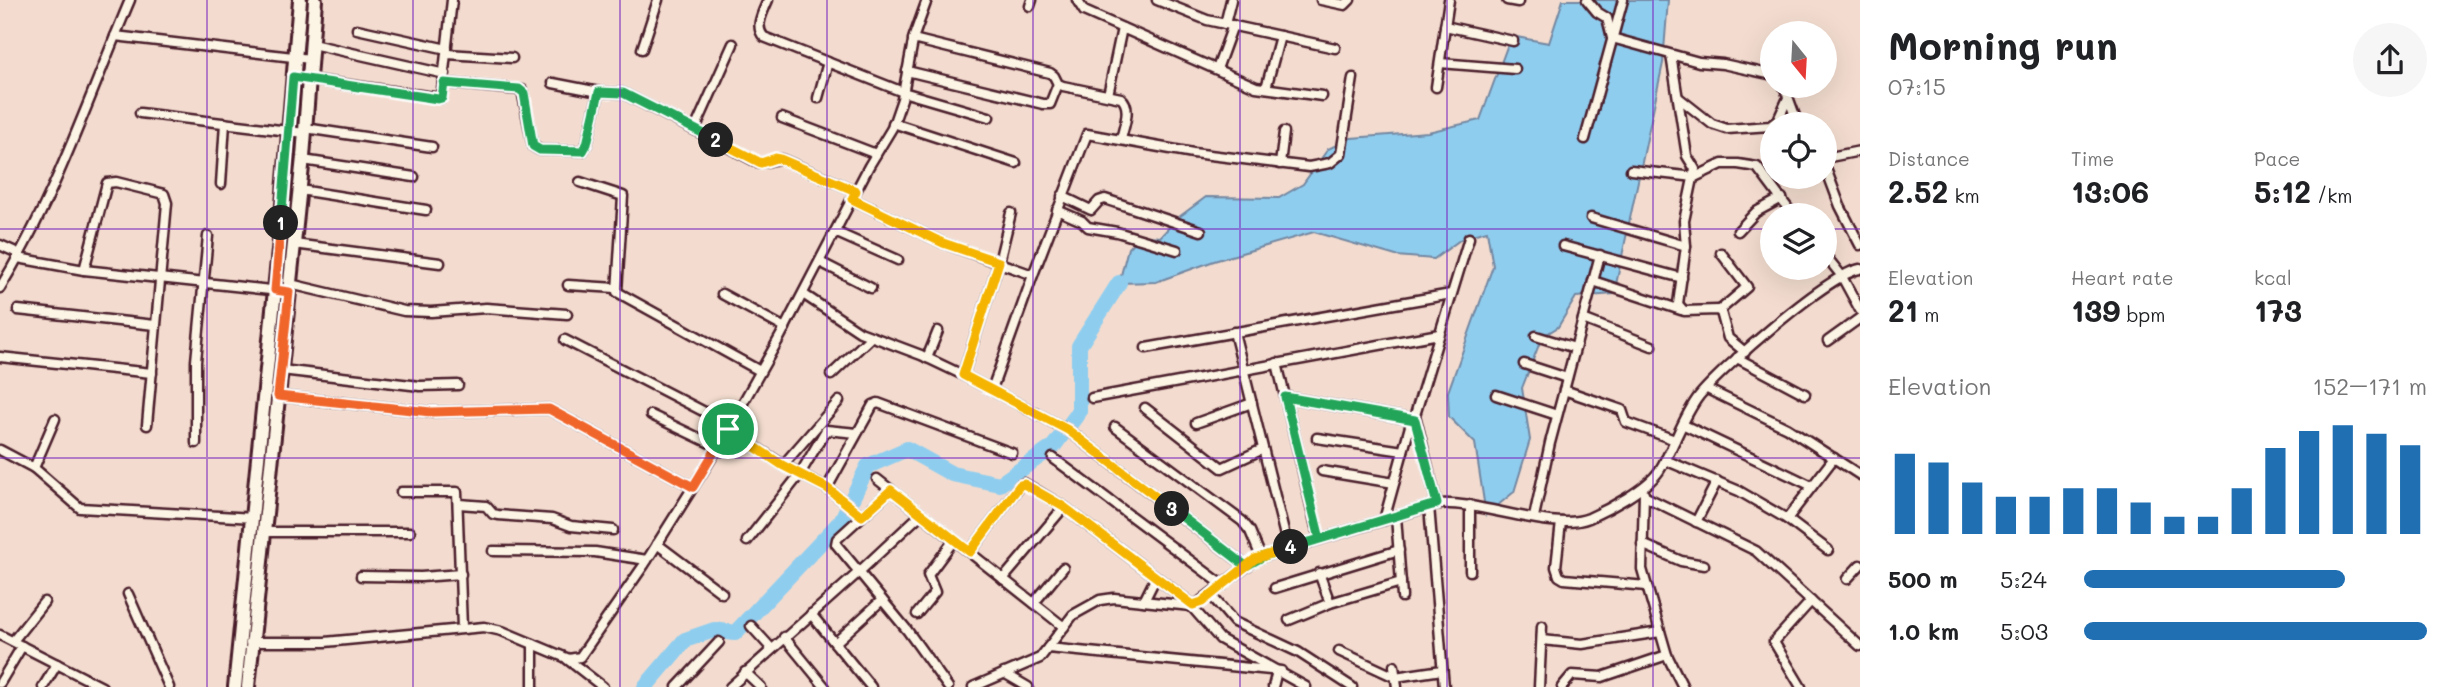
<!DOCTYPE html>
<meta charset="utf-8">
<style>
body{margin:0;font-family:Mali,sans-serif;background:#f6f6f6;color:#202124;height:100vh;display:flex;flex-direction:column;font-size:26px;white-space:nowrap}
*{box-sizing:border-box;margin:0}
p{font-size:23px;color:#757577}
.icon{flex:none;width:38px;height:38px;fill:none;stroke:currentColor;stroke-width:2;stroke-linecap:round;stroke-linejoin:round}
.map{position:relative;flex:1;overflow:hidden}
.side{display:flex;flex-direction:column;background:#fff;width:595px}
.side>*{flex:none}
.needle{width:46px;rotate:162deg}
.buttons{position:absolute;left:1760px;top:21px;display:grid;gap:14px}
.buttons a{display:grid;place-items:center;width:77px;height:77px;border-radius:50%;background:#fff;box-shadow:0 7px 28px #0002;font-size:35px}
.pin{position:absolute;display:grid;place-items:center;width:60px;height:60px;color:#fff;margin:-30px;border:4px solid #fff;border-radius:50%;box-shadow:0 2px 7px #0007}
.km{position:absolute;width:35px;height:35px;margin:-18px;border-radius:50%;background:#222;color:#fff;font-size:19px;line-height:35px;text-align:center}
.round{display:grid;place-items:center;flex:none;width:74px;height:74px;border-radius:37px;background:#f6f6f6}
.head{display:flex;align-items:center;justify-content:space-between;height:119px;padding:0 28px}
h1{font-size:38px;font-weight:800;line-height:52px}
.figures{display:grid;grid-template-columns:repeat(3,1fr);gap:10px;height:119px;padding:7px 28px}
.figures div{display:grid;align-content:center}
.figures b{font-size:30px;font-weight:800}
.figures small{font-size:19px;font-weight:400}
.figures p{font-size:19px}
.chart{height:196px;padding:14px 28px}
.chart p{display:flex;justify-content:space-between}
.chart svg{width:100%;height:126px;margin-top:7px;stroke:#1f6fb2;stroke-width:6}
ul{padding:0 28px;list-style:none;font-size:23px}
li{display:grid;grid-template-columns:112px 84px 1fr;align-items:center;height:52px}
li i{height:18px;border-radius:9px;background:#1f6fb2}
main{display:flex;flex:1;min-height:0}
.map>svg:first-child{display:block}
</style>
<main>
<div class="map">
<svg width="1860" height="687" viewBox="0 0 1860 687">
<rect width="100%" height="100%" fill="#f3dccf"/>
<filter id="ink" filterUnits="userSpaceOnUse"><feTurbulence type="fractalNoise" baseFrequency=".0143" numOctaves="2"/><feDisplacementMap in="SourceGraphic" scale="14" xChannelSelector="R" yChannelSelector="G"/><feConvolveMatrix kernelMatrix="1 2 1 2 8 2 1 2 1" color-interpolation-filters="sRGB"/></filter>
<g filter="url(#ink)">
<!-- water -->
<polygon fill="#8fcdef" stroke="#7387a1" stroke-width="2" points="1563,0 1668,0 1663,63 1614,294 1576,297 1558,327 1542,337 1522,388 1530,440 1514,492 1486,515 1475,443 1449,417 1448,392 1493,266 1487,231 1464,237 1434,259 1396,256 1314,232 1214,261 1156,282 1119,283 1128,248 1140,235 1160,237 1179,217 1206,197 1279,198 1303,184 1328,149 1351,138 1428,132 1480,120 1511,36 1549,43"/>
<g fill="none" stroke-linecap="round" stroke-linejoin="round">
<!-- river -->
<polyline stroke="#8fcdef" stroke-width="16" points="645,687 685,640 714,630 735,633 841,521 868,466 907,449 952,474 1000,484 1053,447 1079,412 1079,346 1119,283"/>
<defs>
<g id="minor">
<path d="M768 0C763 12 754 27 764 37L903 92 989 117"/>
<polyline points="1077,0 1084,11 1256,87 1322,96"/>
<polyline points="1157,0 1207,20 1335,48"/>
<polyline points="1321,0 1345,5 1350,0"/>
<polyline points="1507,0 1518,2"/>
<polyline points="1587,0 1597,12 1607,18 1612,38 1699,62 1723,64 1773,75"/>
<polyline points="1030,6 1032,0"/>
<polyline points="1225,24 1231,0"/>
<polyline points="1445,26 1513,41"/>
<polyline points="357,29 447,49"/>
<polyline points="115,36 310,59"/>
<path d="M913 39 1050 73 1054 76 1058 84 1063 86 1121 98C1132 107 1124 126 1121 139"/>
<polyline points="312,44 445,74"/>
<polyline points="642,49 658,0"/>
<polyline points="447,54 512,58"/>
<polyline points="1671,55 1687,156 1695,169 1684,221 1686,246 1678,304 1684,311 1718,310 1721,312 1728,338 1745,352"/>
<polyline points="1440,63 1515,69"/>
<polyline points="1217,69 1233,25"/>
<polyline points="907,71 1043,104 1050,104 1058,84"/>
<polyline points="293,77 441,98 452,0"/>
<polyline points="444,83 522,90 533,146 540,150 583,151 587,144 599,92"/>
<path d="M553 83 599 92 623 93 757 162C766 165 772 158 781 159L856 191"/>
<polyline points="1784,86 1798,124"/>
<polyline points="1436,87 1449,0"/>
<polyline points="1266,88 1280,36"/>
<polyline points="1108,95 1122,28"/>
<polyline points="818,98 828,62"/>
<polyline points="1679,98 1712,124 1727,129 1770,126 1778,120 1788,98"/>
<polyline points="140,113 305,133"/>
<polyline points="782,118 876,154"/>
<polyline points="893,123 1016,163"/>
<polyline points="305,128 432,147"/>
<polyline points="695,129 733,44"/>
<polyline points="1585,139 1623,0"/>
<polyline points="1825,158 1860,151"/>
<polyline points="303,160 414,177"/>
<polyline points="1280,164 1284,132"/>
<polyline points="1825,166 1840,206 1860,245"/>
<polyline points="1631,170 1695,177 1722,164 1738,164 1757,167 1793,215"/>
<polyline points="580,182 623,196 617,292 760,371"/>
<polyline points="221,184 225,123"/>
<polyline points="300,190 426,210"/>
<polyline points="1062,196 1091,210 1099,201 1105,199 1201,231"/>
<polyline points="852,199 943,243 1033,275"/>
<polyline points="1057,210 1082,221 1088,227 1117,232 1177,250"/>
<polyline points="1591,218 1686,246"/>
<polyline points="1738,231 1756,212 1782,198"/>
<polyline points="835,232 898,260"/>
<polyline points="294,244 440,263"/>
<polyline points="0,245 20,254"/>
<polyline points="1563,246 1682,278"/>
<polyline points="1825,255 1841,275 1860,310"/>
<polyline points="18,258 84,270 289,292"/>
<polyline points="820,262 871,288"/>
<polyline points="84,270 107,183 116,182 164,194 167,203 147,425"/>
<polyline points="1593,281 1681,310"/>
<polyline points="290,284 404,311 431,312 486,308 567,314"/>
<polyline points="568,285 616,288"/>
<path d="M0 288C55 198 89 97 130 0"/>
<polyline points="722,294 785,328"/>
<polyline points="803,294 860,332 921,355 963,375 1068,430 1246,566"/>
<polyline points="18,310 155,325"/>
<polyline points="1719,311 1747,287 1721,253"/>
<polyline points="1583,319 1652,346"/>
<polyline points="1234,332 1288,548"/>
<polyline points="1536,336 1575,348"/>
<polyline points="565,340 730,425"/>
<polyline points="1828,341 1860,318"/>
<polyline points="1146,348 1451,294"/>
<polyline points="0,357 152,373"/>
<polyline points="927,358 938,331"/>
<polyline points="1737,358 1805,394"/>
<polyline points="1277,363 1319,539"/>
<polyline points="1524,364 1567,378"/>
<polyline points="281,370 420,386 458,385"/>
<polyline points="831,375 871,337"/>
<polyline points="963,375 999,262 1011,213"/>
<polyline points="992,389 1033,275 1087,134 1193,153 1309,167 1330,163 1341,154 1353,78"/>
<polyline points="1707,389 1787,428 1860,475"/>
<polyline points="1564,390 1622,410 1626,422 1675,440"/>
<polyline points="1496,395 1557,415"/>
<polyline points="278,396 431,412 549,409 693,487"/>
<polyline points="1285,397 1415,420"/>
<polyline points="1092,398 1439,334"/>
<polyline points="1145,408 1222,468 1263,449"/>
<polyline points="651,415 718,447"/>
<polyline points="1196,423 1252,403"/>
<polyline points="1684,425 1812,486"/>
<polyline points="1115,427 1242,521 1250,531 1261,557"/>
<polyline points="728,429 783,465 827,488 862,516"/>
<polyline points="1317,438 1403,451"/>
<polyline points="196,443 196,361 208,236"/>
<polyline points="0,450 34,468 80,508 254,518"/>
<polyline points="1053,458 1223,585"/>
<polyline points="1665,460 1739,491 1787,519 1828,550"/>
<polyline points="783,465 839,401"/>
<polyline points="34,468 55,419"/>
<polyline points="1322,471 1394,483"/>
<polyline points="877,479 1064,627"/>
<polyline points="827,488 873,405 878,403 1012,453"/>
<polyline points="891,490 837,539 836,544 907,630 948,687"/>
<polyline points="401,492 457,492 462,628"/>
<polyline points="1644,494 1642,569 1667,655 1683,687"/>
<polyline points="1644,496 1756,551 1860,646"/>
<polyline points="459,504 486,506 493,514 498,515 552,519 571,526 613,530"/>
<polyline points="1437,504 1415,415 1469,238"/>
<polyline points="1429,506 1444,687"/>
<polyline points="1396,516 1402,597"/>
<polyline points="1534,517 1550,443 1600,255"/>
<polyline points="1787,519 1834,458"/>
<polyline points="1384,520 1412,419"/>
<polyline points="1561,522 1556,567 1559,576 1564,579 1647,586"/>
<polyline points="1696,522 1717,481"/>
<polyline points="264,532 410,532"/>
<polyline points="747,541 800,474 826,430 857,433"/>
<polyline points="657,544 722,593"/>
<polyline points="1642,544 1681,561 1704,565"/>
<polyline points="493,551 595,552 647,560"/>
<polyline points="970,552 1020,485 1024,483 1064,507 1193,605"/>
<polyline points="1470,571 1470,505"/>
<polyline points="1319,573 1330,603"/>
<polyline points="361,576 421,577 461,574"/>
<polyline points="1003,579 1064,507"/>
<polyline points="1847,579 1860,565"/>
<polyline points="1275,588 1399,550"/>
<polyline points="128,594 169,687"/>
<polyline points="1211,595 1234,622 1298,652 1352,687"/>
<polyline points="1144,601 1156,577"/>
<polyline points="1034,603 1063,568"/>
<polyline points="1191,606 1220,639 1306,687"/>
<polyline points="811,614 871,687"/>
<polyline points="917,614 935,592 928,575 954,540"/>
<polyline points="1289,620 1330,603 1401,582"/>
<polyline points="751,626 771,648"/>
<polyline points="0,635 102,687"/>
<polyline points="784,637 825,687"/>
<polyline points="1542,640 1582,644 1660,632"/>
<polyline points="13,641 44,602"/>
<polyline points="250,642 325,642 484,627 502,631 569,659 580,657 644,565 717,449 781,335 869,166 892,128 902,99 914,36 927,0"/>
<polyline points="835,643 882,600"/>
<polyline points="1048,648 1281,671"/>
<polyline points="1339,651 1395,677 1442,670"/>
<polyline points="567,659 603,687"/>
<polyline points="1394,666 1397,687"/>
<polyline points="745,672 761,687"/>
<polyline points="1004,673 1028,687"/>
<polyline points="0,683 22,646"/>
<polyline points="43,687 57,664"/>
<polyline points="533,687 533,644"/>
<polyline points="677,687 719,642"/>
<polyline points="730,687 859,572 921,514"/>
<path d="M973 687 1040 658 1073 615 1100 600 1114 598 1191 606 1197 604 1255 560 1264 556 1437 504C1480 500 1553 533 1589 518 1609 509 1647 489 1659 471 1674 448 1682 418 1699 396 1721 369 1829 274 1860 269"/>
<polyline points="1273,687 1277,671"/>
<polyline points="1539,687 1542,626"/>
<polyline points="1562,687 1572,675 1602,677 1667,655"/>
<polyline points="1801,687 1774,642 1811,601"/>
</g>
<g id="secondary">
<polyline points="235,687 280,240 300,0"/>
<polyline points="248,687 303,157 315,0"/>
</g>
</defs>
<!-- minor casing -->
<use href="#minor" stroke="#4a1f2b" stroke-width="13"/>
<!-- secondary casing -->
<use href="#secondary" stroke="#4a1f2b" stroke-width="18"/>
<!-- minor -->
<use href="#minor" stroke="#fcf5e5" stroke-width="8"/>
<!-- secondary -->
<use href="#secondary" stroke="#fcf5e5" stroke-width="12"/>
</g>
</g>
<g fill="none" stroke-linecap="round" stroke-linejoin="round" filter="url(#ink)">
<defs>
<polyline id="split-1" points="281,223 275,290 289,292 278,396 431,412 549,409 693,487 728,429"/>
<polyline id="split-2" points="281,223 293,77 438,99 442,98 444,83 519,89 524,93 533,146 540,150 583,151 587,144 599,92 623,93 716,140"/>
<polyline id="split-3" points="716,140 761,163 776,158 780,159 856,191 852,199 943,243 999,262 963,375 1068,430 1172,509"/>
<polyline id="split-4" points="1172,509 1246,566 1264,556 1429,506 1437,504 1415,420 1285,397 1320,539 1291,547"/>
<polyline id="split-5" points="728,429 782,465 827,488 862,516 891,490 970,552 1020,485 1024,484 1064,507 1193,605 1202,602 1255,559 1291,547"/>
</defs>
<!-- split-1 casing -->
<use href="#split-1" stroke="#fff" stroke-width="14"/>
<!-- split-2 casing -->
<use href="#split-2" stroke="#fff" stroke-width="14"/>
<!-- split-3 casing -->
<use href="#split-3" stroke="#fff" stroke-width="14"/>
<!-- split-4 casing -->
<use href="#split-4" stroke="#fff" stroke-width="14"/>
<!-- split-5 casing -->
<use href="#split-5" stroke="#fff" stroke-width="14"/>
<!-- split-1 -->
<use href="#split-1" stroke="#f0652b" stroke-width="9"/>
<!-- split-2 -->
<use href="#split-2" stroke="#22a559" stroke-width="9"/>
<!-- split-3 -->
<use href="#split-3" stroke="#f5b400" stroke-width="9"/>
<!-- split-4 -->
<use href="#split-4" stroke="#22a559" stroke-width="9"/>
<!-- split-5 -->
<use href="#split-5" stroke="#f5b400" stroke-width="9"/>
</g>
<!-- grid -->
<path fill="none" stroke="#7b2cbf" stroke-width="2" stroke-opacity="0.55" d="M207 0V687M413 0V687M620 0V687M827 0V687M1033 0V687M1240 0V687M1447 0V687M1653 0V687M0 229H1773M1825 229H1860M0 458H1860"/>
</svg>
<div class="buttons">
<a><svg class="needle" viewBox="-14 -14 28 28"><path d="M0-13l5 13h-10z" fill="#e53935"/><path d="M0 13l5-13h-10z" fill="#757577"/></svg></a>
<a><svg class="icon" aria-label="locate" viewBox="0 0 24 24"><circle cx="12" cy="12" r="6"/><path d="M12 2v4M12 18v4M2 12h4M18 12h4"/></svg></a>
<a><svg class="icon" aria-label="layers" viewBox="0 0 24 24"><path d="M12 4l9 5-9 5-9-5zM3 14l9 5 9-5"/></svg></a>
</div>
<div class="pin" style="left:728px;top:429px;background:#1e9e55"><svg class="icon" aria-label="arrive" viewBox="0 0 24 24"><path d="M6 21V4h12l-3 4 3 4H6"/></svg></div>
<b class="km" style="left:281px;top:223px">1</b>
<b class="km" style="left:716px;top:140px">2</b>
<b class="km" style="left:1172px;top:509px">3</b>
<b class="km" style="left:1291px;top:547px">4</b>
</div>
<section class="side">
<div class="head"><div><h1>Morning run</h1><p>07:15</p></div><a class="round"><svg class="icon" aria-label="share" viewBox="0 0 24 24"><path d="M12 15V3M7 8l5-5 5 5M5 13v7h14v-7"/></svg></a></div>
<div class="figures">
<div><p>Distance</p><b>2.52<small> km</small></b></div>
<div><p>Time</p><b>13:06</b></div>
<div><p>Pace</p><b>5:12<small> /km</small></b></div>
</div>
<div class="figures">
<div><p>Elevation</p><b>21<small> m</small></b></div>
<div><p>Heart rate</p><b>139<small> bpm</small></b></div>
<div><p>kcal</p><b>173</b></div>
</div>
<div class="chart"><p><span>Elevation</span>152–171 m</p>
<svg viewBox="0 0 160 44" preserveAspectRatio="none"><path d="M5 44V16M15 44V19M25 44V26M35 44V31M45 44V31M55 44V28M65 44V28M75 44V33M85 44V38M95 44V38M105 44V28M115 44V14M125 44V8M135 44V6M145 44V9M155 44V13"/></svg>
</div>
<ul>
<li><b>500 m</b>5:24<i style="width:76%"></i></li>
<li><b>1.0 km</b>5:03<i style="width:100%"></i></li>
</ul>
</section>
</main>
